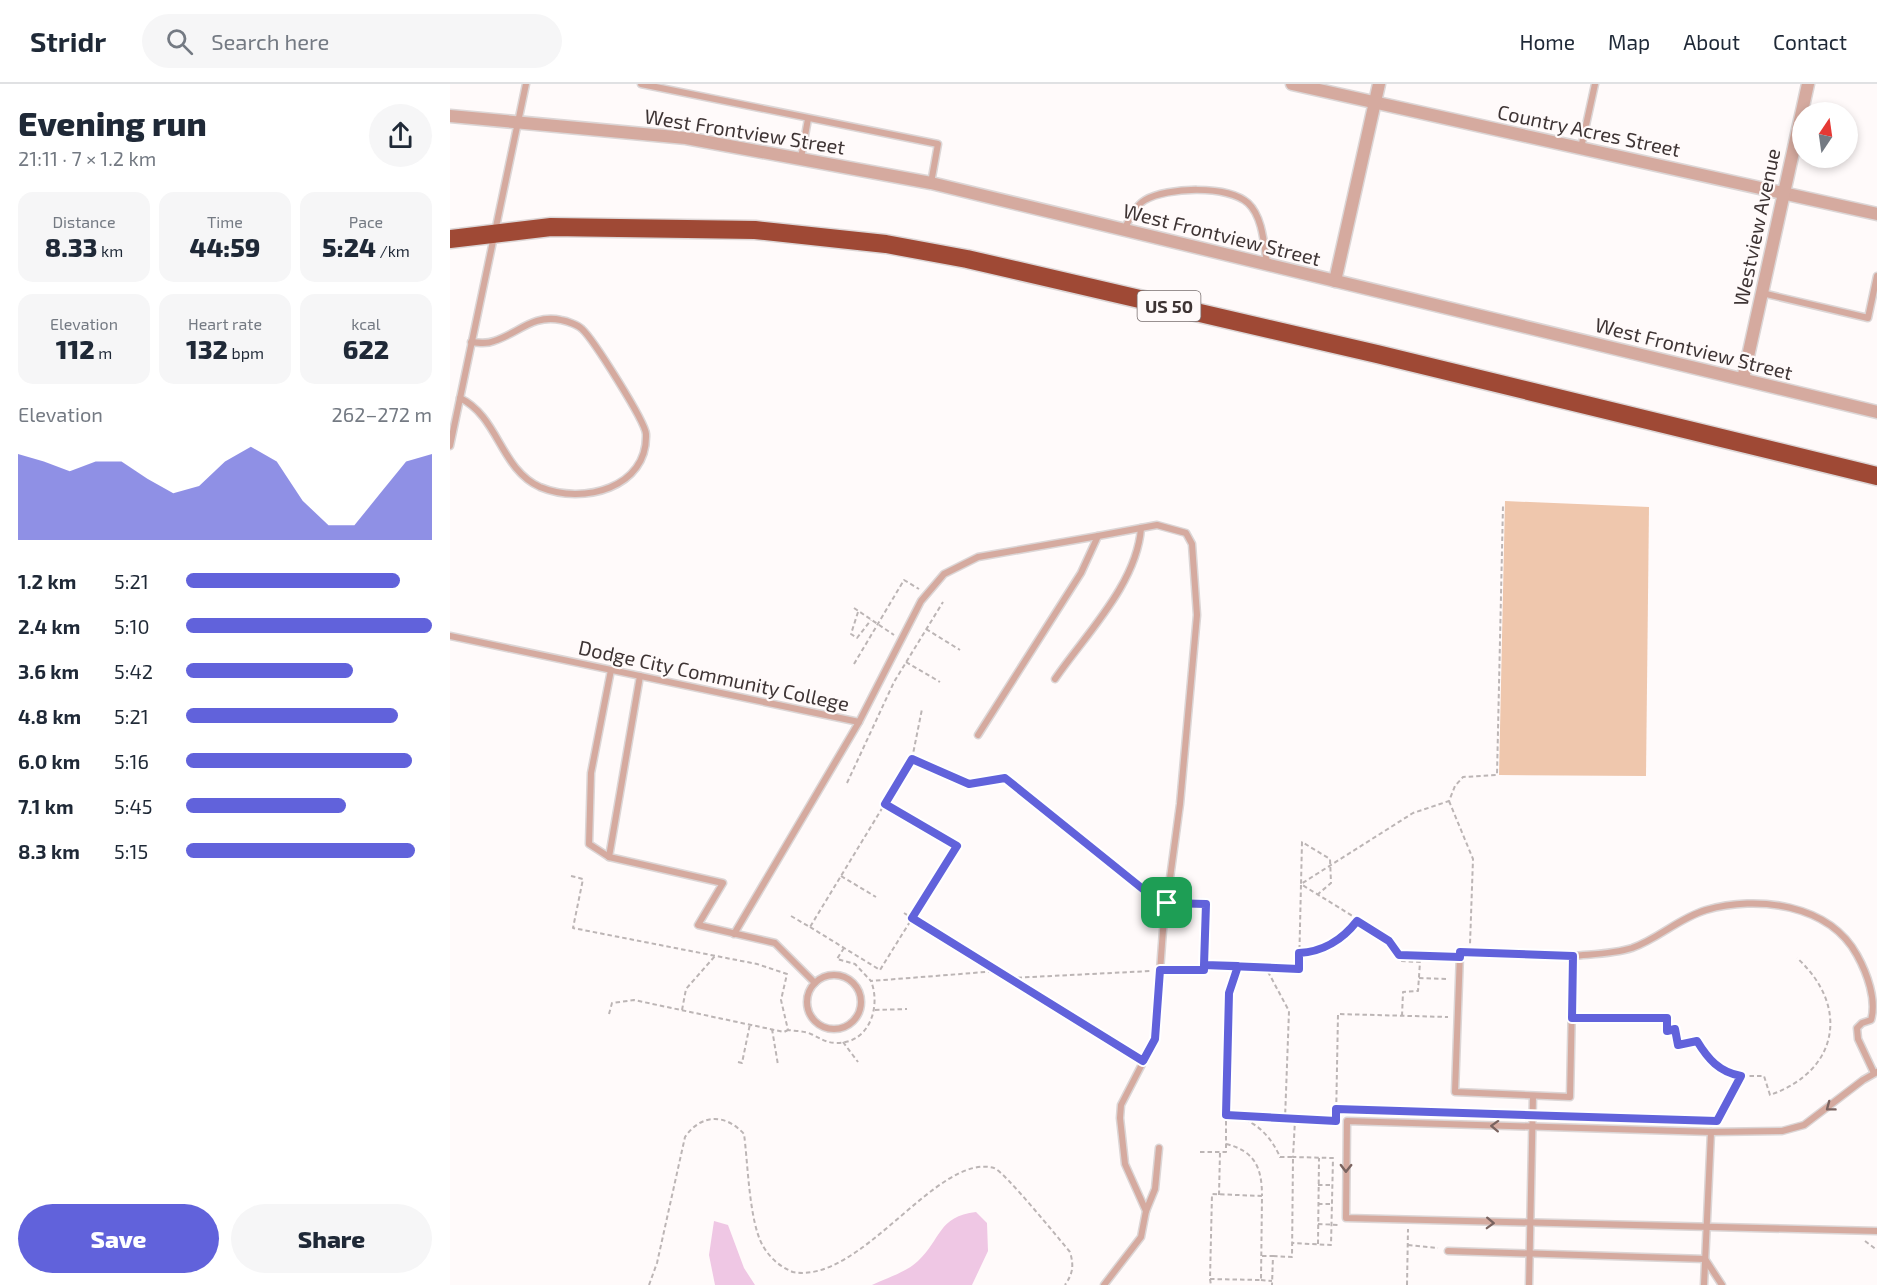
<!DOCTYPE html>
<meta charset="utf-8">
<style>
body{margin:0;font-family:"Exo 2",sans-serif;background:#f6f6f7;color:#1f2937;height:100vh;display:flex;flex-direction:column;font-size:22px;white-space:nowrap}
*{box-sizing:border-box;margin:0}
p{font-size:20px;color:#747a83}
.icon{flex:none;width:33px;height:33px;fill:none;stroke:currentColor;stroke-width:2;stroke-linecap:round;stroke-linejoin:round}
.map{position:relative;flex:1;overflow:hidden}
.sheet{display:flex;flex-direction:column;background:#fff;width:450px}
.sheet>*{flex:none}
.needle{width:39px;rotate:13deg}
.fabs{position:absolute;left:1342px;top:18px;display:grid;gap:12px}
.fabs a{display:grid;place-items:center;width:66px;height:66px;border-radius:50%;background:#fff;box-shadow:0 3px 9px #0003;font-size:30px}
.pin{position:absolute;display:grid;place-items:center;width:51px;height:51px;color:#fff;margin:-26px;border-radius:12px;box-shadow:0 3px 9px #0006}
.round{display:grid;place-items:center;flex:none;width:63px;height:63px;border-radius:32px;background:#f6f6f7}
.headline{display:flex;align-items:center;justify-content:space-between;height:102px;padding:0 18px}
h1{font-size:33px;font-weight:800;line-height:45px}
.stats{display:grid;grid-template-columns:repeat(3,1fr);gap:9px;height:102px;padding:6px 18px}
.stats div{display:grid;align-content:center;border-radius:15px;background:#f6f6f7;text-align:center}
.stats b{font-size:26px;font-weight:800}
.stats small{font-size:16px;font-weight:400}
.stats p{font-size:16px}
.chart{height:168px;padding:12px 18px}
.chart p{display:flex;justify-content:space-between}
.chart svg{width:100%;height:108px;margin-top:6px;fill:#6162db;opacity:.7}
.button{display:flex;gap:12px;margin-top:auto;padding:12px 18px}
.button a{flex:1;height:69px;border-radius:36px;background:#6162db;color:#fff;font-size:24px;font-weight:800;line-height:69px;text-align:center}
.button a+a{background:#f6f6f7;color:#1f2937}
ul{padding:0 18px;list-style:none;font-size:20px}
li{display:grid;grid-template-columns:96px 72px 1fr;align-items:center;height:45px}
li i{height:15px;border-radius:8px;background:#6162db}
header{display:flex;align-items:center;gap:36px;box-sizing:border-box;height:84px;padding:0 30px;background:#fff;border-bottom:2px solid #e0e1e3}
header strong{font-size:28px}
nav{display:flex;gap:33px;margin-inline-start:auto;font-size:21px}
.search{width:420px;height:54px;background:#f6f6f7;display:flex;align-items:center;gap:15px;box-sizing:border-box;padding:0 21px;border-radius:33px;color:#747a83;font-size:22px}
main{display:flex;flex:1;min-height:0}
.map>svg:first-child{display:block}
</style>
<header>
<strong>Stridr</strong>
<div class="search"><svg class="icon" aria-label="search" viewBox="0 0 24 24"><circle cx="10" cy="10" r="6"/><path d="M15 15l6 6"/></svg>Search here</div>
<nav><a>Home</a><a>Map</a><a>About</a><a>Contact</a></nav>
</header>
<main>
<section class="sheet">
<div class="headline"><div><h1>Evening run</h1><p>21:11 · 7 × 1.2 km</p></div><a class="round"><svg class="icon" aria-label="share" viewBox="0 0 24 24"><path d="M12 15V3M7 8l5-5 5 5M5 13v7h14v-7"/></svg></a></div>
<div class="stats">
<div><p>Distance</p><b>8.33<small> km</small></b></div>
<div><p>Time</p><b>44:59</b></div>
<div><p>Pace</p><b>5:24<small> /km</small></b></div>
</div>
<div class="stats">
<div><p>Elevation</p><b>112<small> m</small></b></div>
<div><p>Heart rate</p><b>132<small> bpm</small></b></div>
<div><p>kcal</p><b>622</b></div>
</div>
<div class="chart"><p><span>Elevation</span>262–272 m</p>
<svg viewBox="0 0 160 44" preserveAspectRatio="none"><path d="M0 44V9L10 12L20 16L30 12L40 12L50 19L60 25L70 22L80 12L90 6L100 12L110 28L120 38L130 38L140 25L150 12L160 9V44z"/></svg>
</div>
<ul>
<li><b>1.2 km</b>5:21<i style="width:87%"></i></li>
<li><b>2.4 km</b>5:10<i style="width:100%"></i></li>
<li><b>3.6 km</b>5:42<i style="width:68%"></i></li>
<li><b>4.8 km</b>5:21<i style="width:86%"></i></li>
<li><b>6.0 km</b>5:16<i style="width:92%"></i></li>
<li><b>7.1 km</b>5:45<i style="width:65%"></i></li>
<li><b>8.3 km</b>5:15<i style="width:93%"></i></li>
</ul>
<div class="button"><a>Save</a><a>Share</a></div>
</section>
<div class="map">
<svg width="1427" height="1201" viewBox="0 0 1427 1201">
<rect width="100%" height="100%" fill="#fffafa"/>
<!-- green -->
<polygon fill="#efc7ad" points="1055,417 1199,423 1196,692 1049,691"/>
<!-- water -->
<g fill="#efc7e4">
<path d="M526 1128 537 1139 538 1167 522 1201H422C436 1194 457 1188 468 1177 491 1156 488 1132 526 1128Z"/>
<polygon points="264,1137 278,1141 294,1184 305,1201 265,1201 259,1171"/>
</g>
<g fill="none" stroke-linecap="round" stroke-linejoin="round">
<defs>
<g id="lane">
<polyline points="191,0 488,60 481,99"/>
<polyline points="1131,64 1145,0"/>
<polyline points="351,74 358,35"/>
<path d="M674 146C679 136 685 122 695 116 717 103 778 101 798 119 813 133 814 161 817 180"/>
<polyline points="1312,209 1418,234 1427,192"/>
<path d="M10 314C49 333 50 385 90 403 133 421 198 404 196 350 195 337 143 255 132 245 128 241 117 237 111 236 83 230 69 249 44 257 37 260 29 259 21 258"/>
<polyline points="0,362 76,0"/>
<polyline points="0,552 409,638"/>
<polyline points="190,592 159,773 273,799 248,841 325,859 365,899"/>
<path d="M605 595C635 551 687 500 691 444"/>
<polyline points="528,651 631,489 648,452 707,441 736,449 742,460 747,531 730,720 713,846 705,955 671,1021 670,1034 675,1080 696,1127 691,1153 654,1201"/>
<polyline points="159,773 139,760 141,689 161,586"/>
<polyline points="284,850 409,638 471,517 494,490 528,473 648,452"/>
<polygon points="1010,869 1123,872 1120,1013 1005,1008"/>
<path d="M1123 872C1143 870 1163 870 1182 864 1208 855 1229 834 1256 826 1307 811 1379 820 1407 871 1417 889 1427 916 1421 936L1412 939 1407 944 1408 955 1424 989"/>
<circle cx="384" cy="918" r="27"/>
<polyline points="1427,988 1413,996 1354,1041 1332,1047 1261,1048 897,1037 896,1134 1427,1147"/>
<polyline points="696,1127 705,1105 709,1064"/>
<polyline points="998,1167 1255,1175 1272,1201"/>
<polyline points="1079,1201 1083,1012"/>
<polyline points="1254,1201 1261,1048"/>
</g>
<g id="street">
<polyline points="842,0 1427,130"/>
<polyline points="0,32 236,54 481,99 1427,328"/>
<polyline points="885,197 929,0"/>
<polyline points="1293,295 1358,0"/>
</g>
<polyline id="highway" points="0,155 101,143 305,146 436,160 517,175 927,270 1427,392"/>
</defs>
<!-- lane casing -->
<use href="#lane" stroke="#dcd6d6" stroke-width="9"/>
<!-- street casing -->
<use href="#street" stroke="#dcd6d6" stroke-width="15"/>
<!-- highway casing -->
<use href="#highway" stroke="#dcd6d6" stroke-width="21"/>
<!-- path -->
<g stroke="#bcb5b5" stroke-width="2" stroke-dasharray="4.5 3" stroke-linecap="butt">
<polyline points="404,524 444,551"/>
<polyline points="408,528 401,550 407,554 421,536"/>
<polyline points="476,545 510,566"/>
<polyline points="456,578 490,598"/>
<polyline points="404,580 454,496 469,505"/>
<polyline points="462,675 472,625"/>
<polyline points="397,699 444,598 493,518"/>
<polyline points="999,717 1023,775 1020,860"/>
<path d="M121 792 133 795 123 844 307 880 337 890 331 916 338 946C345 947 355 947 361 950 370 954 376 959 387 959 420 959 431 922 421 897"/>
<polyline points="391,792 426,813"/>
<path d="M867 811 881 799 880 775 852 758 851 800C870 813 943 853 949 871"/>
<polyline points="726,819 755,820 754,881"/>
<polyline points="454,829 686,973"/>
<polyline points="341,832 360,843 462,675 519,700 555,694 706,816"/>
<polyline points="360,843 430,886 507,762 435,720"/>
<polyline points="394,864 387,875 405,880 421,897 548,887"/>
<path d="M849 869C873 868 892 855 907 837"/>
<polyline points="816,884 849,885 851,800 963,729 999,717 1005,702 1013,693 1047,691 1053,421"/>
<polyline points="720,886 754,886 754,881 816,884 839,927 835,1035"/>
<polyline points="560,894 700,887"/>
<polyline points="969,894 999,895"/>
<polyline points="232,926 236,905 265,872"/>
<polyline points="425,926 457,925"/>
<polyline points="159,930 162,919 184,916 334,948 338,946"/>
<polyline points="952,932 953,908 968,907 970,878 949,877 949,871 1000,873"/>
<path d="M1131 934H1217V947L1225 945 1228 961 1247 957C1257 975 1269 988 1290 992"/>
<polyline points="322,945 328,981"/>
<polyline points="393,958 408,978"/>
<polyline points="288,978 292,979 300,940"/>
<polyline points="886,1025 1072,1030"/>
<polyline points="776,1031 779,909 788,882"/>
<polyline points="1093,1031 1159,1034"/>
<polyline points="791,1032 845,1036 843,1073 883,1074 881,1161 842,1159"/>
<polyline points="845,1036 886,1037 888,930 998,933"/>
<path d="M1266 1037 1291 992H1314L1320 1011C1389 987 1400 922 1347 874"/>
<path d="M776 1060C805 1067 812 1084 812 1112"/>
<path d="M750 1068H776V1031C802 1033 820 1050 830 1073H843L842 1173 823 1172"/>
<polyline points="868,1101 883,1101"/>
<polyline points="769,1111 770,1068"/>
<polyline points="868,1120 882,1120"/>
<polyline points="868,1140 888,1141"/>
<polyline points="1415,1157 1427,1166"/>
<polyline points="868,1160 869,1074"/>
<polyline points="958,1161 988,1164"/>
<polyline points="812,1172 823,1172 822,1201"/>
<polyline points="760,1195 811,1196 812,1112 762,1110 760,1195 761,1201"/>
<polyline points="811,1196 822,1197"/>
<path d="M199 1201 207 1179 235 1053C251 1030 275 1029 294 1050 298 1079 299 1138 313 1162 320 1174 330 1183 343 1188 411 1201 487 1068 544 1084 554 1087 609 1155 620 1168 624 1182 623 1189 615 1201"/>
<polyline points="957,1201 958,1145"/>
</g>
<!-- lane -->
<use href="#lane" stroke="#d5aa9f" stroke-width="6"/>
<!-- street -->
<use href="#street" stroke="#d5aa9f" stroke-width="12"/>
<!-- highway -->
<use href="#highway" stroke="#9f4935" stroke-width="18"/>
</g>
<!-- one-way arrows -->
<defs><path id="oneway-chevron" d="M-2-3.5L2.5 0L-2 3.5" fill="none" stroke-width="1.6" stroke-linecap="round" stroke-linejoin="round" transform="scale(1.5)"/></defs>
<g stroke="#7a635f">
<use href="#oneway-chevron" transform="translate(1380 1023) rotate(143)"/>
<use href="#oneway-chevron" transform="translate(1045 1042) rotate(-178)"/>
<use href="#oneway-chevron" transform="translate(896 1084) rotate(91)"/>
<use href="#oneway-chevron" transform="translate(1040 1139) rotate(2)"/>
</g>
<g fill="none" stroke-linecap="round" stroke-linejoin="round">
<defs>
<path id="route" d="M717 819 709 818 555 694 519 700 462 675 435 720 507 762 462 834 693 977 705 955 710 886H754V881L849 885V869C873 868 893 855 907 837L939 857 949 871 1010 873V868L1123 872 1122 934H1217V947L1225 945 1228 961 1247 957C1258 975 1269 988 1291 992L1267 1037 886 1025V1037L776 1031 779 909 788 882 754 881 756 820 717 819"/>
</defs>
<!-- route casing -->
<use href="#route" stroke="#fff" stroke-width="12"/>
<!-- route -->
<use href="#route" stroke="#6162db" stroke-width="8"/>
</g>
<g text-anchor="middle" dominant-baseline="central" stroke-width="4.5" stroke-linejoin="round" paint-order="stroke">
<!-- shield labels -->
<rect fill="#fffafa" stroke="#786f6f" stroke-width="1.5" x="687.5" y="207" width="63" height="30" rx="4.5"/>
<g font-size="18" font-weight="bold" fill="#3e3434">
<text x="719" y="222">US 50</text>
</g>
<!-- street labels -->
<g font-size="20" fill="#3e3434" stroke="#fffafa">
<text transform="translate(1139 46) rotate(12)">Country Acres Street</text>
<text transform="translate(295 47) rotate(9)">West Frontview Street</text>
<text transform="translate(1306 143) rotate(-78)">Westview Avenue</text>
<text transform="translate(772 150) rotate(14)">West Frontview Street</text>
<text transform="translate(1244 264) rotate(14)">West Frontview Street</text>
<text transform="translate(264 591) rotate(12)">Dodge City Community College</text>
</g>
</g>
</svg>
<div class="fabs">
<a><svg class="needle" viewBox="-14 -14 28 28"><path d="M0-13l5 13h-10z" fill="#e53935"/><path d="M0 13l5-13h-10z" fill="#747a83"/></svg></a>
</div>
<div class="pin" style="left:717px;top:819px;background:#1e9e55"><svg class="icon" aria-label="arrive" viewBox="0 0 24 24"><path d="M6 21V4h12l-3 4 3 4H6"/></svg></div>
</div>
</main>
